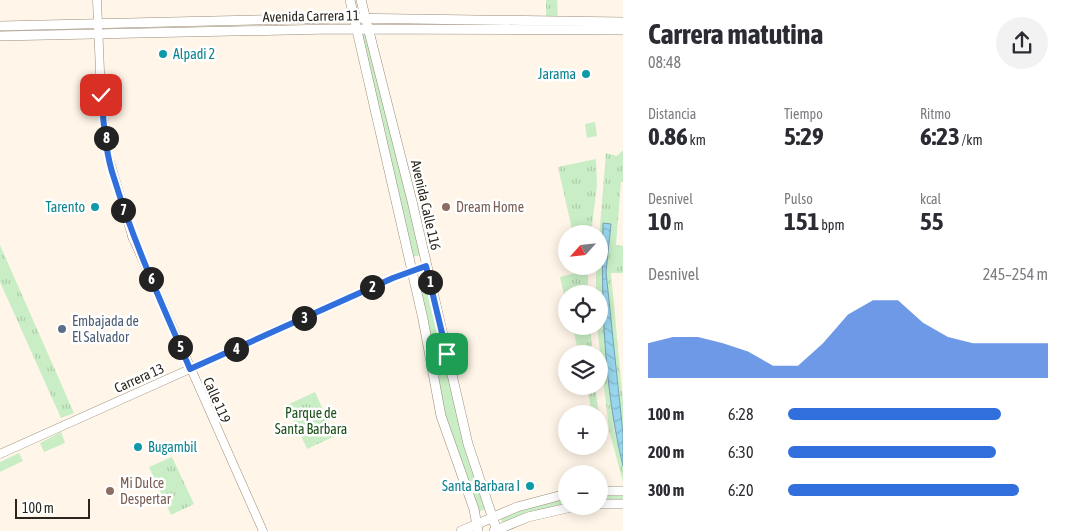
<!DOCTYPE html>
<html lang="es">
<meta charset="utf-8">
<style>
body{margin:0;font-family:"Asap Condensed",sans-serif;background:#f2f2f3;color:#2b2b33;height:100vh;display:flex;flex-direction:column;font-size:19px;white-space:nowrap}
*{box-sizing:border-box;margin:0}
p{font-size:16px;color:#7c7c81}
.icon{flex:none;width:28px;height:28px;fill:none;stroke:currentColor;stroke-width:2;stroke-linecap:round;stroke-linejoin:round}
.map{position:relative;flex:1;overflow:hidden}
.details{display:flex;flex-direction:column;background:#fff;width:450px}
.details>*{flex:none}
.needle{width:32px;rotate:243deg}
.buttons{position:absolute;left:558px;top:225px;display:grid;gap:10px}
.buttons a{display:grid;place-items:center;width:50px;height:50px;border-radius:50%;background:#fff;box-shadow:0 2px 12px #0003;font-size:25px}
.scale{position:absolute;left:15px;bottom:12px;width:75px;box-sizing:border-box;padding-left:5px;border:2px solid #2b251d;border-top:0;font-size:14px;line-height:18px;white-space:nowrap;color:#2b251d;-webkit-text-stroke:4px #fff;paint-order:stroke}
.pin{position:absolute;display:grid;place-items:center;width:42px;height:42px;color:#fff;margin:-21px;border-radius:10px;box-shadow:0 2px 8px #0006}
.km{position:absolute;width:25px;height:25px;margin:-12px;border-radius:50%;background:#222;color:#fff;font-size:14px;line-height:25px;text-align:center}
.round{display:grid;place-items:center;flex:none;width:52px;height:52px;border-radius:26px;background:#f2f2f3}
.overview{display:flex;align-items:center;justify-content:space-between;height:85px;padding:0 25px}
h1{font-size:28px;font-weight:700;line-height:38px}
.metrics{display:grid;grid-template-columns:repeat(3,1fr);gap:8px;height:85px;padding:5px 25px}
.metrics div{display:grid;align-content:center}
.metrics b{font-size:25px;font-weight:700}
.metrics small{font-size:14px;font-weight:400}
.metrics p{font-size:14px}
.chart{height:140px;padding:10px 25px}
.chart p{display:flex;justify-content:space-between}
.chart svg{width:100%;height:90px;margin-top:5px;fill:#316fdc;opacity:.7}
ul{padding:0 25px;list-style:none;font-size:16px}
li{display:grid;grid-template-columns:80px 60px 1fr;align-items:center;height:38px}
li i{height:12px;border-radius:6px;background:#316fdc}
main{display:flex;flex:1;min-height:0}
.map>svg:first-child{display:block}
</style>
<main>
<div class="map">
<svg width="623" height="531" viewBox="0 0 623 531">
<defs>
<pattern id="park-tufts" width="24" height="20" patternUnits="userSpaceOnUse" patternTransform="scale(1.25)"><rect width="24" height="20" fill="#c9eec5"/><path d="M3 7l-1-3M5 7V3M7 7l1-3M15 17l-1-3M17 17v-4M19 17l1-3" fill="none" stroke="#adcca9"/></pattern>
<pattern id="water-waves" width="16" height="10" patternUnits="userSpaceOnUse" patternTransform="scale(1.25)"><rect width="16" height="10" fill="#98d6ee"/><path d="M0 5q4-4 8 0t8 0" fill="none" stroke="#83b8cc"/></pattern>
</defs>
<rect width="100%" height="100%" fill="#fff5e8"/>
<!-- green -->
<g fill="#c9eec5">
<polygon points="368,34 421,255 412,257 360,35"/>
<polygon points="424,279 467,453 486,509 478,512 444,418 417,280"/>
<polygon points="61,432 65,443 44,452 40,443"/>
<polygon points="19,453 23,461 0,472 0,462"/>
<rect x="599" y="494" width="24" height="6"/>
<polygon points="566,498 566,505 503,524 500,517"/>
</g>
<!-- park -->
<g fill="url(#park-tufts)">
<polygon points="546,0 557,0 558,17 546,18"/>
<polygon points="595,122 597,136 587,138 585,124"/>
<polygon points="623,150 623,182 621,182 616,245 623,246 623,273 611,273 623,402 623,434 606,272 611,224 603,224 603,317 614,429 623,466 623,482 609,430 597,326 599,294 596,294 596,266 599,266 599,238 606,153 617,156"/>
<polygon points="596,159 597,185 591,234 573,234 558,167"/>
<polygon points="0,245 74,413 61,418 0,282"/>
<polygon points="579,266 588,266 588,294 566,294 566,303 560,277 580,272"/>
<polygon points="587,327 591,333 592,354 579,354 573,329"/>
<polygon points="587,386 595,386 600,422 599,414 592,414"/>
<polygon points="315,392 335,436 307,449 287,405"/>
<polygon points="172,457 194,504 171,515 149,467"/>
</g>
<!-- water -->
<path fill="url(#water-waves)" stroke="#77a1af" d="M603 223 611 224 606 272 623 434V466C604 388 601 304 603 223Z"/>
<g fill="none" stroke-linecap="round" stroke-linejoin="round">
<defs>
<g id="minor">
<polyline points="97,0 101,95 108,155 133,239"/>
<polyline points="132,236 263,531"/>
<polyline points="0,454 393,278 426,266"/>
</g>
<g id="major">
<polyline points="350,0 423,319 441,416 474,509 478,531"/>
<polyline points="361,0 412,201 468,444 497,531"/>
<polyline points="0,26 344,18 623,22"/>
<polyline points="0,36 331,29 623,30"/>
<polyline points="599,491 623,491"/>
<polyline points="599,504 623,504"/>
<polyline points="461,531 517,507 566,494"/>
<polyline points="494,531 528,517 576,506"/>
</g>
</defs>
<!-- minor casing -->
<use href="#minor" stroke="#9b8c78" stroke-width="9"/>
<!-- major casing -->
<use href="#major" stroke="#9b8c78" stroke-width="10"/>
<!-- minor -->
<use href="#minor" stroke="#fff" stroke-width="8"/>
<!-- major -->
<use href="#major" stroke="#fff" stroke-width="9"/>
</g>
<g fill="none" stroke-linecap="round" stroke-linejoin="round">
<defs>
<path id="route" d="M101 95C104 123 105 152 114 178 134 244 163 306 190 369L393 278 426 266 447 354"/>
</defs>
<!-- route casing -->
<use href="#route" stroke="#fff" stroke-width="10"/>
<!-- route -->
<use href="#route" stroke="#316fdc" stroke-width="6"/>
</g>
<!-- markers -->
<g fill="#0f9aa8" stroke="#fff" stroke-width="2">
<circle cx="163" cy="54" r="5"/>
<circle cx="586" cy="74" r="5"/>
<circle cx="95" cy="207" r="5"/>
<circle cx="138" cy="447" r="5"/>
<circle cx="530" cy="486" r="5"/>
</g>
<g fill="#8d6e63" stroke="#fff" stroke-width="2">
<circle cx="446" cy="207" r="5"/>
<circle cx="110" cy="491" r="5"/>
</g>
<circle fill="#5c6f8a" stroke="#fff" stroke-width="2" cx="62" cy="329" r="5"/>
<g text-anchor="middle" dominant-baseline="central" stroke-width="5" stroke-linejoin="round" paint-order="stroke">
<!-- street labels -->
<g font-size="14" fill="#2b251d" stroke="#fff">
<text transform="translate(311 16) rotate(-1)">Avenida Carrera 11</text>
<text transform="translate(426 205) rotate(77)">Avenida Calle 116</text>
<text transform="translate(139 378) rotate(-24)">Carrera 13</text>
<text transform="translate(217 400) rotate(66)">Calle 119</text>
</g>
<!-- culture labels -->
<g font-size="14" fill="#0d838f" stroke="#fff" text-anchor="end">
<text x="173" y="54" text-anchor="start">Alpadi 2</text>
<text x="576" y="74">Jarama</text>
<text x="85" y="207">Tarento</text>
<text x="148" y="447" text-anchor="start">Bugambil</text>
<text x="520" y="486">Santa Barbara I</text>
</g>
<!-- education labels -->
<g font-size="14" fill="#785e54" stroke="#fff" text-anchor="start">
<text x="456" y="207">Dream Home</text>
<text x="120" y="483">Mi Dulce<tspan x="120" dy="16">Despertar</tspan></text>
</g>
<!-- service labels -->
<g font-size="14" fill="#4e5e75" stroke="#fff" text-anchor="start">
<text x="72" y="321">Embajada de<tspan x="72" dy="16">El Salvador</tspan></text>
</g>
<!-- park labels -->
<g font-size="14" fill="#1d511a" stroke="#fff">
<text x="311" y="413">Parque de<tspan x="311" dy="16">Santa Barbara</tspan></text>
</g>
</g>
</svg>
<div class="buttons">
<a><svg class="needle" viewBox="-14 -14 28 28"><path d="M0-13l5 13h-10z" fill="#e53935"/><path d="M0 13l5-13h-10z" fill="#7c7c81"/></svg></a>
<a><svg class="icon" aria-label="locate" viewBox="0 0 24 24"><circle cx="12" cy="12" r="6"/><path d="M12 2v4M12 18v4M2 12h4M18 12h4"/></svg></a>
<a><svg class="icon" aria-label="layers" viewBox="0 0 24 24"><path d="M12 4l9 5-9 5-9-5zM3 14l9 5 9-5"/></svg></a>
<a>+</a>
<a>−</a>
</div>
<div class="scale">100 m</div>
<div class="pin" style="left:447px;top:354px;background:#1e9e55"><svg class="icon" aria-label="arrive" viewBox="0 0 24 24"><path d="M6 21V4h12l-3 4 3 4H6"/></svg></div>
<div class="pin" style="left:101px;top:95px;background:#d93025"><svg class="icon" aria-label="check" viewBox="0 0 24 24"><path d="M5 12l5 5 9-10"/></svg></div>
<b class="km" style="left:430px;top:282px">1</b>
<b class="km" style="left:372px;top:287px">2</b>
<b class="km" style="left:304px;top:318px">3</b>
<b class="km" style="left:236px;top:349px">4</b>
<b class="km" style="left:180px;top:347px">5</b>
<b class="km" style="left:151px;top:279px">6</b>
<b class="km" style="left:123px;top:210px">7</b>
<b class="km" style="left:106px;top:138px">8</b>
</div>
<section class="details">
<div class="overview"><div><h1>Carrera matutina</h1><p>08:48</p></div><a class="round"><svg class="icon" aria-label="share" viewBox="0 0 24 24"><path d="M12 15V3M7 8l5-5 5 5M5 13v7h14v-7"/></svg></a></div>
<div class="metrics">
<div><p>Distancia</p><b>0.86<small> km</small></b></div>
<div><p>Tiempo</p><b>5:29</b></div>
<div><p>Ritmo</p><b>6:23<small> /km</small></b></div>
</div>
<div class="metrics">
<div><p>Desnivel</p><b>10<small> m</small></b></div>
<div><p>Pulso</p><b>151<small> bpm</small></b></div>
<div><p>kcal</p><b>55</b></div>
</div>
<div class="chart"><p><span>Desnivel</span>245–254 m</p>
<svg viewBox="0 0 160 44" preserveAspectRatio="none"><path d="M0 44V27L10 24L20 24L30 27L40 31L50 38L60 38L70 27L80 13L90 6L100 6L110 17L120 24L130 27L140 27L150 27L160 27V44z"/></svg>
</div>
<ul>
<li><b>100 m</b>6:28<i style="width:82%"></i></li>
<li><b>200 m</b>6:30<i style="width:80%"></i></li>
<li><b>300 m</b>6:20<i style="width:89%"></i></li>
</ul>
</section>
</main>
